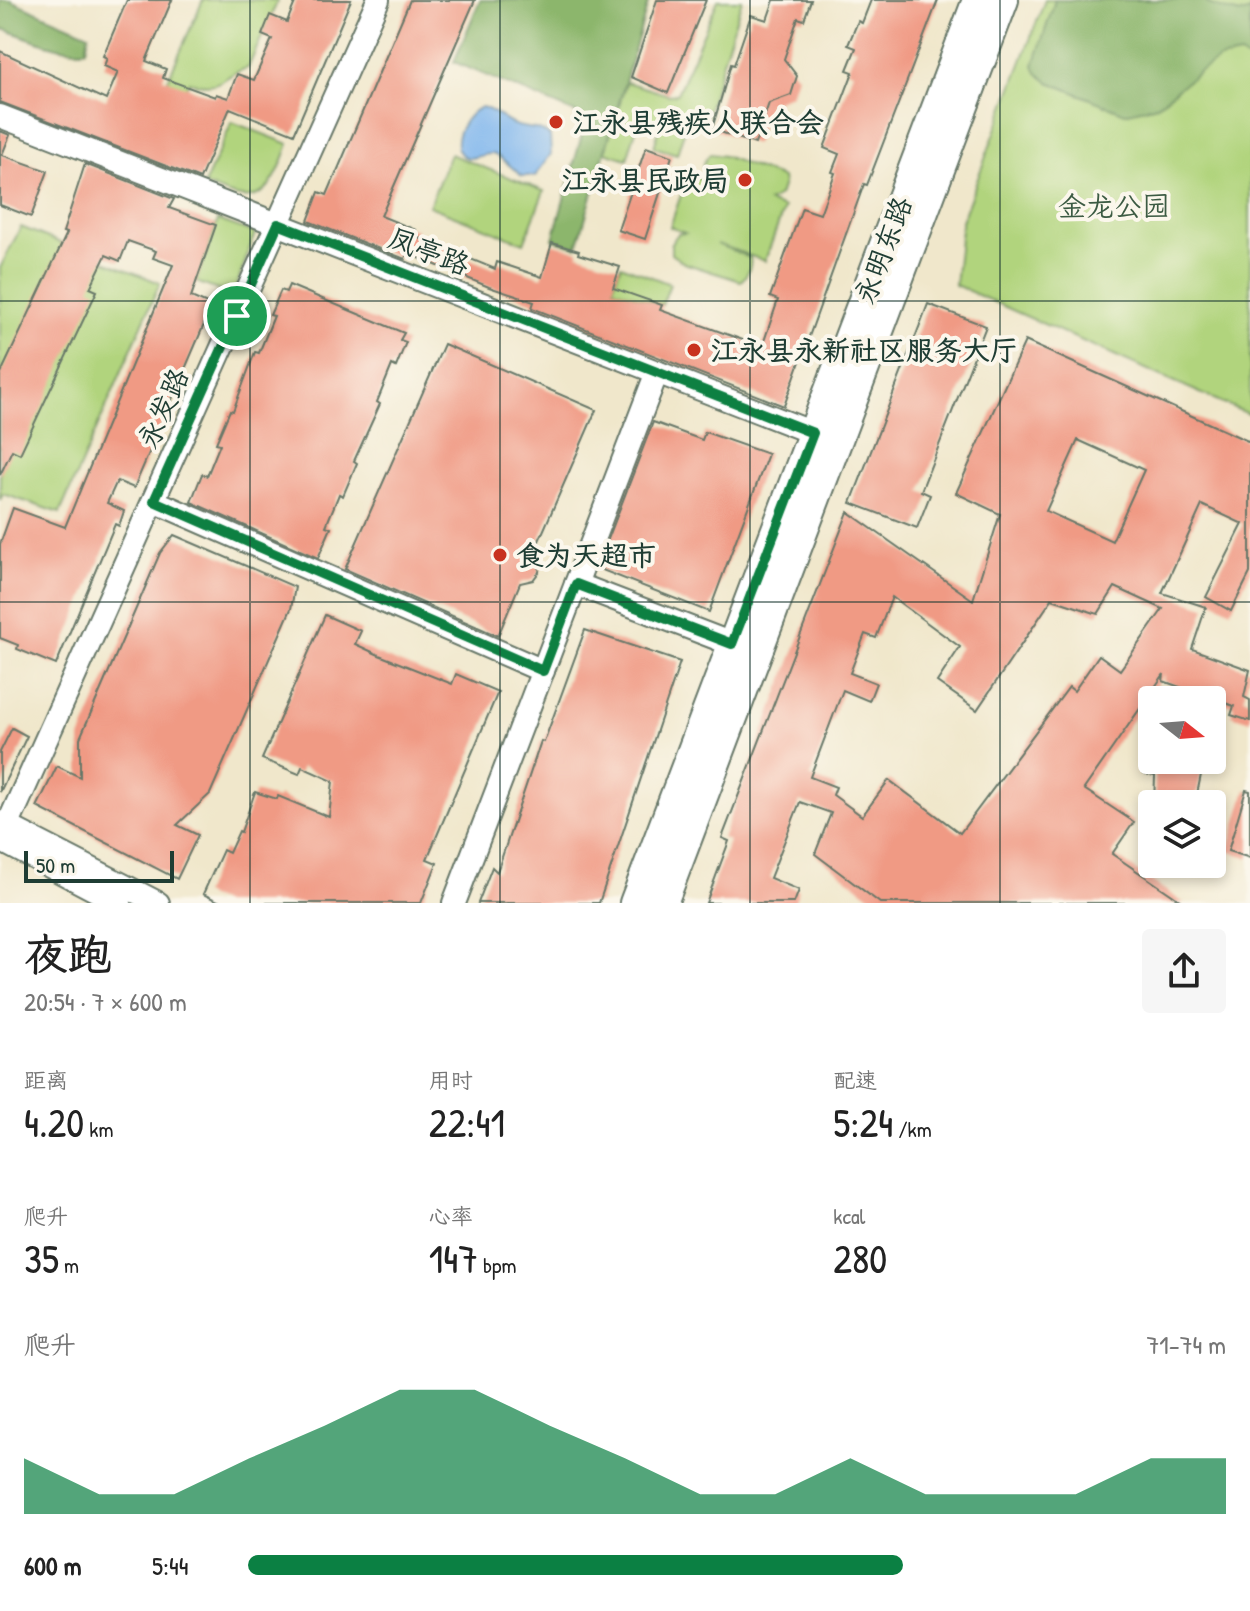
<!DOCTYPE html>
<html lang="zh">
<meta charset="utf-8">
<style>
body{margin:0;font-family:"Patrick Hand","LXGW WenKai TC",sans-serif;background:#f6f6f6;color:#222;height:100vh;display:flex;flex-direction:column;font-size:30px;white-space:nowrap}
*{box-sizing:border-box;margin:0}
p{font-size:26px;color:#767676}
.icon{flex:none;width:44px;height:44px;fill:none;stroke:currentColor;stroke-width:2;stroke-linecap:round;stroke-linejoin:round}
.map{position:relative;height:903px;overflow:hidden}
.side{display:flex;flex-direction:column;background:#fff;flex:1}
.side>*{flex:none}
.needle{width:52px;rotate:107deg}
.tools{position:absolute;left:1138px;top:686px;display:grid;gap:16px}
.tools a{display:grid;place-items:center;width:88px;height:88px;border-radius:8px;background:#fff;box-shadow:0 4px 12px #0003;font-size:40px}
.scale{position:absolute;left:24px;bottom:20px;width:150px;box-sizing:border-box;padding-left:8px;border:4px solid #1f3d34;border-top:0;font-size:22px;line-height:28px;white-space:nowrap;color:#1f3d34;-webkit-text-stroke:6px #fbf7ec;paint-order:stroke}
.pin{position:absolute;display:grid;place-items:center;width:68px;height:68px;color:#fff;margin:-34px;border:4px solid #fff;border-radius:50%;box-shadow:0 2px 8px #0007}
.round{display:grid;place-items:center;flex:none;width:84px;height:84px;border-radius:8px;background:#f6f6f6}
.overview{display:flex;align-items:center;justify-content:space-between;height:136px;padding:0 24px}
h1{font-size:44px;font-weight:600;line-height:60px}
.metrics{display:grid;grid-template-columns:repeat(3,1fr);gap:12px;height:136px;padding:8px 24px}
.metrics div{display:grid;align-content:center}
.metrics b{font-size:40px;font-weight:600}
.metrics small{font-size:22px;font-weight:400}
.metrics p{font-size:22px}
.chart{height:224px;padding:16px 24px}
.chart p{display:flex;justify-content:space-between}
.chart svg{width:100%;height:144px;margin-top:8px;fill:#0b8043;opacity:.7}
ul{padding:0 24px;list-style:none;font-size:26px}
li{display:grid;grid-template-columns:128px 96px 1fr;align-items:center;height:60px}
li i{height:20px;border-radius:10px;background:#0b8043}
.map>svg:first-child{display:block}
</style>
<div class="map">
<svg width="1250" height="903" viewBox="0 0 1250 903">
<rect width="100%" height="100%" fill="#fbf7ec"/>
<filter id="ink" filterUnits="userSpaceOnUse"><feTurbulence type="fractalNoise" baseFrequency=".0125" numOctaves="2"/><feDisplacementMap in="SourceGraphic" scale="16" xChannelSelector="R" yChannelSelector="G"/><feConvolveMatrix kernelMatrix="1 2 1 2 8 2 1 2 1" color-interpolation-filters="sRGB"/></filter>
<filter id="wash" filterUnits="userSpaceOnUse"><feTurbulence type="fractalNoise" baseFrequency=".006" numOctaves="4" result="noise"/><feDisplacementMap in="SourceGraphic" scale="32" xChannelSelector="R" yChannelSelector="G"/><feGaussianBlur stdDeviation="1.8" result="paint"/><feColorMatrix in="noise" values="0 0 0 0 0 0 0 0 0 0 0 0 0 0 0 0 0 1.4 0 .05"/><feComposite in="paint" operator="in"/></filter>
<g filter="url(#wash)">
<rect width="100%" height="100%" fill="#f0e7cb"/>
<!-- green -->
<g fill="#b1d47d" stroke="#688858" stroke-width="2">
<path d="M203 0H278L248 68C220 75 225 91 189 82L183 92 165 86Z"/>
<polygon points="718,0 742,0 706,116 690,112 677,154 654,147 660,127 639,120 627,159 605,152 626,82 669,95 677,94"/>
<polygon points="1045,0 1250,0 1250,415 955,285 962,220"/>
<path d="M232 122 289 144C281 165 271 202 241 197 229 196 216 189 204 185Z"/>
<polygon points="450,154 544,191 524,243 429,206"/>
<path d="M710 154 724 156 782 178 783 184 779 196 768 202 784 208 765 261 717 244 750 258C752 267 747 275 741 281L684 263 671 254V243L678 234 685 233 670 227 688 174 716 184 703 174V163Z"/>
<polygon points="218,220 255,233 233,296 196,282"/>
<polygon points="21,227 160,283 60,513 3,494 0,500 0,268"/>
<polygon points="621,265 670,284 662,305 613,288"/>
</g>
<!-- forest -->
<g fill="#8cb66c" stroke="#567a50" stroke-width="2">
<path d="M0 0H10L89 34 86 49C64 54 22 35 0 28Z"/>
<polygon points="480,0 649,0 577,247 553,239 586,120 578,114 454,62"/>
<polygon points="1055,0 1206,0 1208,4 1240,14 1250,11 1250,60 1240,55 1220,59 1200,71 1157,105 1125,113 1049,82 1037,73 1034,65"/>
</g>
<!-- water -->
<path fill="#7eb5ed" stroke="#4e7990" stroke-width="2" d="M482 107C494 110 501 119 512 124 525 130 538 126 550 136L551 154 535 176H522C515 171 499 154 492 154 481 153 470 163 461 154 448 140 468 111 482 107Z"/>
<g id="blocks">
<!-- building -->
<g fill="#f09a84" fill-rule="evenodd">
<polygon points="127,0 172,0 146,61 166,69 163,78 215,97 216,94 228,98 237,74 254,80 272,39 262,35 270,15 287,22 296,0 351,0 294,134 230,108 200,179 0,102 0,51 106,100 118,72 104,66 107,58 103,56"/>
<polygon points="410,0 475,0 381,216 416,230 414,236 495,269 497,262 542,277 552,243 579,251 578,254 620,267 613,288 662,305 660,310 762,347 778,300 770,297 802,208 820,214 835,173 832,172 839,154 824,148 853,72 847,70 856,48 848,45 858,21 862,23 871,0 938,0 867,185 864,184 784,406 532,308 534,302 489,287 407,253 405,259 308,221 319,192 327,195"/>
<polygon points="657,0 706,0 668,93 631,77"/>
<polygon points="774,0 811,0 804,20 798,18 784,59 797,76 791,95 769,103 755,144 712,129 731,64 734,65 751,15 767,20"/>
<polygon points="0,131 10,135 2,155 48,171 31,217 0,205"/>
<polygon points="646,147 672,156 645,239 618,230"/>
<polygon points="85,164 174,199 169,208 216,225 191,297 212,306 134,488 117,481 107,503 124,511 119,526 115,524 56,665 17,649 18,645 0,638 0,544 13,508 65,527 173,265 153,258 156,251 128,241 120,261 106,255 90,288 97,291 20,454 12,450 0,475 0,375 67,233 63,232"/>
<polygon points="289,285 404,333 400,340 406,342 396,367 392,365 377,402 380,404 354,461 357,463 343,496 339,494 326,526 331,528 318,558 191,502 202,474 207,476 220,444 216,443 230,410 233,411 255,352 259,353 274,316 270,315 281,290 286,292"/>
<polygon points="928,304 986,326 921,491 930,495 917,528 851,503"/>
<path d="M1025 341 1250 442V573L1231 611 1206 597 1243 524 1202 505 1162 593 1206 607 1192 649 1250 670 1244 697 1250 700V721L1231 715 1234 706 1163 681 1164 674 1084 789 1134 822 1112 854 1184 903H880L815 854 831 813 800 802 770 878 799 890 794 903H706L729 841 722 838 848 512 973 600 1000 514 956 493ZM1078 440 1144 470 1112 541 1046 511ZM1115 587 1163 609 1120 670 1099 655 1074 691 1069 687 960 833 889 780 862 816 833 795 836 787 810 777 843 690 869 701 876 683 850 673 865 634 876 638 892 597 960 647 937 682 977 710 1052 599 1098 614Z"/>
<polygon points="444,344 596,410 535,550 540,562 539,572 533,580 520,583 498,636 345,569"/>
<polygon points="653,422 702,440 705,432 768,454 709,612 597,568"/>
<polygon points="174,535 295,587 291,609 210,794 177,825 198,835 177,879 37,807 57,766 80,777 80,738 160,553"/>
<polygon points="325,615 361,631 355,644 379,655 452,684 456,674 498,692 427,859 437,863 421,903 222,903 203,894 223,850 229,853 239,831 241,832 255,792 277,799 278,796 329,817 333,781 302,767 299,774 262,759"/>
<polygon points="585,630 680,662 599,903 478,903 492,867 497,872 541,741 544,742"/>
<polygon points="12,728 27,736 0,792 0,752"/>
<polygon points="1147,760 1204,760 1195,804 1154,804 1155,776 1144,774"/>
<polygon points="1246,790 1250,791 1250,858 1228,851"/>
</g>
</g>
</g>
<g filter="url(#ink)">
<use href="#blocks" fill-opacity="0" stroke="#687869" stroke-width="2"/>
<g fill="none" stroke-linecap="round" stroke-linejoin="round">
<defs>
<g id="minor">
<polyline points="0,116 826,438"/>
<polyline points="154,501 543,671"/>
<polyline points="576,584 732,644"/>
<polyline points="0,822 158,903"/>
<polyline points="0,840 120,903"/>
<polyline points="1,840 378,0"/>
<polyline points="454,903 657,372"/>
</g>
<g id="major">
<polyline points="634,903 977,0"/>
<polyline points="663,903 1004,0"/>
</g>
</defs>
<!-- minor casing -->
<use href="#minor" stroke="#687869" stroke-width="26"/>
<!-- major casing -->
<use href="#major" stroke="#687869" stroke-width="32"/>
<!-- minor -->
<use href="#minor" stroke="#fff" stroke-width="22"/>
<!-- major -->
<use href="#major" stroke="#fff" stroke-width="28"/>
</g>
</g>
<g fill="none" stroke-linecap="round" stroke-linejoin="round" filter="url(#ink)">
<defs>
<polygon id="route" points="278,224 813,433 732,644 576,584 543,671 154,501"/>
</defs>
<!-- route casing -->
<use href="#route" stroke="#fff" stroke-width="16"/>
<!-- route -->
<use href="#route" stroke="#0b8043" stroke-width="10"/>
</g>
<!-- grid -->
<path fill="none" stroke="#1f3d34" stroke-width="2" stroke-opacity="0.55" d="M250 0V903M500 0V903M750 0V903M1000 0V903M0 301H1250M0 602H1250"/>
<!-- markers -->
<g fill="#c8321e" stroke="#fbf7ec" stroke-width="3">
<circle cx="556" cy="122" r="8"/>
<circle cx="745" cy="180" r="8"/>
<circle cx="694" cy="350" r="8"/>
<circle cx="500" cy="555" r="8"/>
</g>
<g text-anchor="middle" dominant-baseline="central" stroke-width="8" stroke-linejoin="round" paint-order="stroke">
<!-- poi labels -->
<g font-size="28" font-weight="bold" fill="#1f3d34" stroke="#fbf7ec" text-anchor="start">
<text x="572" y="122">江永县残疾人联合会</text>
<text x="729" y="180" text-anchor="end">江永县民政局</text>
<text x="710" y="350">江永县永新社区服务大厅</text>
<text x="516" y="555">食为天超市</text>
</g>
<!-- park labels -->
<g font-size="28" fill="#3c5b43" stroke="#fbf7ec">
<text x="1114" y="206">金龙公园</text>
</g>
<!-- street labels -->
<g font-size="28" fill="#1f3d34" stroke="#fbf7ec">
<text transform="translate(883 250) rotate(-69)">永明东路</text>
<text transform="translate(429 251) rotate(21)">凤亭路</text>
<text transform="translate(163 408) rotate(-66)">永发路</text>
</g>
</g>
</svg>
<div class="tools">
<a><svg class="needle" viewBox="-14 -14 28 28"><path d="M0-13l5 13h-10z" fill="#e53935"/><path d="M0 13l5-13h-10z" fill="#767676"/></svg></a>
<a><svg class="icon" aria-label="layers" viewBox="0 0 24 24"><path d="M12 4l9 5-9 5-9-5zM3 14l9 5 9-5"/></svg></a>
</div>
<div class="scale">50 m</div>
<div class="pin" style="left:237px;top:316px;background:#1e9e55"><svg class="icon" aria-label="arrive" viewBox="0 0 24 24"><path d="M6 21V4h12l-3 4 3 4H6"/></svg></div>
</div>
<section class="side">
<div class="overview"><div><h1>夜跑</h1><p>20:54 · 7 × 600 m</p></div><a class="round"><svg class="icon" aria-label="share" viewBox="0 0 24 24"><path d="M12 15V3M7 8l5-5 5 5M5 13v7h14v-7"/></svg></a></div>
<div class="metrics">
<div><p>距离</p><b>4.20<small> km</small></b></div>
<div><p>用时</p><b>22:41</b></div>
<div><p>配速</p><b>5:24<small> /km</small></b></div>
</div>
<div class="metrics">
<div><p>爬升</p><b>35<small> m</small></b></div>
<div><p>心率</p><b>147<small> bpm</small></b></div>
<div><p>kcal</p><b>280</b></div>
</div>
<div class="chart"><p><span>爬升</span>71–74 m</p>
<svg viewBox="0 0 160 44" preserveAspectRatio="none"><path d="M0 44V27L10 38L20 38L30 27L40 17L50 6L60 6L70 17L80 27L90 38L100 38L110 27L120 38L130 38L140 38L150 27L160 27V44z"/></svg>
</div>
<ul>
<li><b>600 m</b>5:44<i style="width:67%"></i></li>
</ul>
</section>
